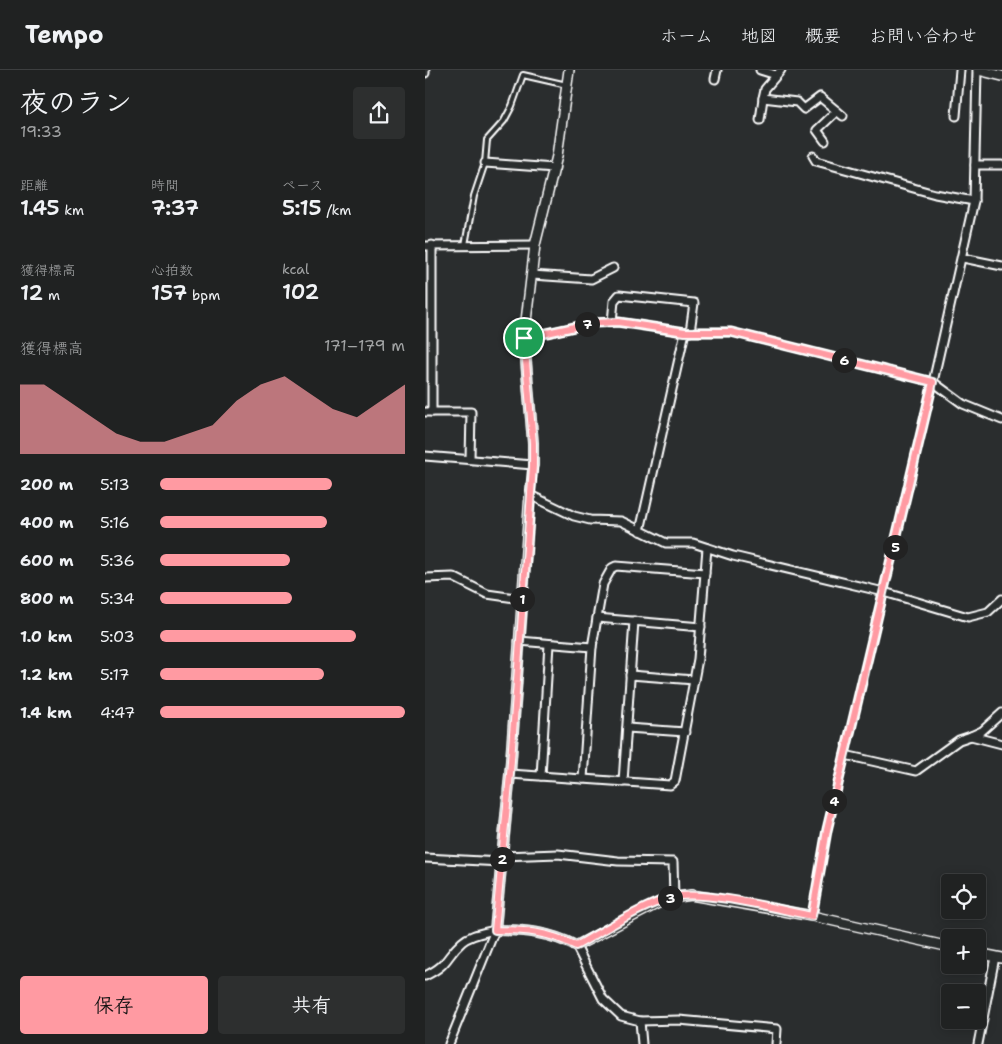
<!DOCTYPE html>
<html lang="ja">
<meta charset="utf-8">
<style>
body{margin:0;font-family:"Shantell Sans","Klee One",sans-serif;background:#2d2f2f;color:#f1f3f6;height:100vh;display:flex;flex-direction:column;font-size:19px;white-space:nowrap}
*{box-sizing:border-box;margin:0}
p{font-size:16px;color:#a2a4a5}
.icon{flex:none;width:28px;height:28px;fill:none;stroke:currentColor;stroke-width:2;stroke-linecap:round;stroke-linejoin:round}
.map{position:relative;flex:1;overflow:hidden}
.drawer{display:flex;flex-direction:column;background:#202222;width:425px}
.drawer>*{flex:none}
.fabs{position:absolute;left:516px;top:804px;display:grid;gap:10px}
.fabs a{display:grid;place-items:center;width:45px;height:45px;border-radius:5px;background:#202222;box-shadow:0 2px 12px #0003,0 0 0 1px #3d3f40;font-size:25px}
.pin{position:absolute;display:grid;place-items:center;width:42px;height:42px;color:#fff;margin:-21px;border:2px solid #fff;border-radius:50%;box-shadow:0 1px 5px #0007}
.km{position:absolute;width:25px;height:25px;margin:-12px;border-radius:50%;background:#222;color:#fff;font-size:14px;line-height:25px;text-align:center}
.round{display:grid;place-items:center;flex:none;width:52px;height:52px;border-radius:5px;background:#2d2f2f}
.headline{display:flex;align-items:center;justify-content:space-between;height:85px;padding:0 20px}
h1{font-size:28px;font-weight:600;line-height:38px}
.figures{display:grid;grid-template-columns:repeat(3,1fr);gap:8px;height:85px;padding:5px 20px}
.figures div{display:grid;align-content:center}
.figures b{font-size:21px;font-weight:600}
.figures small{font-size:14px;font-weight:400}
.figures p{font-size:14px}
.chart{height:140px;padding:10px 20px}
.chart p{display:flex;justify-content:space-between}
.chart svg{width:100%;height:90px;margin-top:5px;fill:#ff9aa2;opacity:.7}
.cta{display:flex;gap:10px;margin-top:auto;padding:10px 20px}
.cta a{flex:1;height:58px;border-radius:5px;background:#ff9aa2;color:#111;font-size:20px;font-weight:600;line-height:58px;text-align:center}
.cta a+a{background:#2d2f2f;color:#f1f3f6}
ul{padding:0 20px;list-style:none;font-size:16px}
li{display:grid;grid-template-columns:80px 60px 1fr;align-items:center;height:38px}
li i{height:12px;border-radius:6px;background:#ff9aa2}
header{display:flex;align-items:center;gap:30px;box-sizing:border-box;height:70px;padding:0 25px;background:#202222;border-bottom:1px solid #3d3f40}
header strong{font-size:24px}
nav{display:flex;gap:28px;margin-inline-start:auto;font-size:18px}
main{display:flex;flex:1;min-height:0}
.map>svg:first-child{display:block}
</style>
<header>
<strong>Tempo</strong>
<nav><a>ホーム</a><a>地図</a><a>概要</a><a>お問い合わせ</a></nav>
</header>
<main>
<section class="drawer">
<div class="headline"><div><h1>夜のラン</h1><p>19:33</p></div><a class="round"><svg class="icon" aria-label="share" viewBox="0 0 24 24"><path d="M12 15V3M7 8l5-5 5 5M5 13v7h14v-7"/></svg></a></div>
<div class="figures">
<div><p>距離</p><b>1.45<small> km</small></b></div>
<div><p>時間</p><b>7:37</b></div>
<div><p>ペース</p><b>5:15<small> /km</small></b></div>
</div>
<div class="figures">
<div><p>獲得標高</p><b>12<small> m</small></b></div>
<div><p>心拍数</p><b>157<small> bpm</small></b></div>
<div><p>kcal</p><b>102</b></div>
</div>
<div class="chart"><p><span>獲得標高</span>171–179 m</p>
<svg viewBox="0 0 160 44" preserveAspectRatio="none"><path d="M0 44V10L10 10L20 18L30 26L40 34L50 38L60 38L70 34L80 30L90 18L100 10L110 6L120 14L130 22L140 26L150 18L160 10V44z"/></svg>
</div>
<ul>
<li><b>200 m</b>5:13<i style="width:70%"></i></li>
<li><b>400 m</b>5:16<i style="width:68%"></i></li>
<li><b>600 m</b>5:36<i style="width:53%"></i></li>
<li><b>800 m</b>5:34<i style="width:54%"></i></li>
<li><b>1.0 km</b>5:03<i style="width:80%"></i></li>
<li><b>1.2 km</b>5:17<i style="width:67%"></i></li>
<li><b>1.4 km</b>4:47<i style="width:100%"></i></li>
</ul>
<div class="cta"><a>保存</a><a>共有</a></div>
</section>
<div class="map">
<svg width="577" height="974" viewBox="0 0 577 974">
<rect width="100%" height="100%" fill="#2a2d2e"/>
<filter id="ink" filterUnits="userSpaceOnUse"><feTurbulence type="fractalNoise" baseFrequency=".02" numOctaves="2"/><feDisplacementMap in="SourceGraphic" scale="10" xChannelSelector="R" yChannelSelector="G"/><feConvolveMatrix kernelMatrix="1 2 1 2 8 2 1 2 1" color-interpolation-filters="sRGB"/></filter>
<g filter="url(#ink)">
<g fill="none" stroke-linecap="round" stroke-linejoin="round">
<defs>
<polyline id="service" points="40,175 49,126 60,93 62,70 79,51 87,36 98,5 142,15"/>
<g id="minor">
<polyline points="335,0 351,5"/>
<polyline points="356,0 340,19 338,28 372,32 379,39 395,27 418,46"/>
<polyline points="0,3 0,0"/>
<polyline points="290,9 292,0"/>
<polyline points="531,46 535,0"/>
<polyline points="335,50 338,28"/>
<polyline points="400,71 392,60 412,41"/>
<polyline points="388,86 391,91 510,124 549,131"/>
<polyline points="60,93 130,98"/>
<polyline points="550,95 577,95"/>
<polyline points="0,176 110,175"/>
<polyline points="538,188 577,196"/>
<polyline points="107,205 166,209 188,198"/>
<polyline points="187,252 189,231 194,225 269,233 265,262"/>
<polyline points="99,268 168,253 193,252 260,262 306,262 508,312 538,334 577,350"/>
<polyline points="0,342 46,342 45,389"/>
<polyline points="7,342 7,175"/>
<polyline points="0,386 108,395 105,425 149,446 165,450 196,451 241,473 268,473 308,486 459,522 543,547 563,542 577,529"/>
<polyline points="215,461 260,262"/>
<polyline points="0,508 28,507 62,524 97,529"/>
<polyline points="172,548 276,557"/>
<polyline points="94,571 167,577"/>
<polyline points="205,605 269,610"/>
<polyline points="202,658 260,662"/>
<polyline points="546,666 557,661 577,643"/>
<polyline points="420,685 491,701 534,670 546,666 577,674"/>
<polyline points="85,704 245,715 250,711 273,589 282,478"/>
<polyline points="116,706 124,574"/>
<polyline points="158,709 167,577 178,514 187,498 191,496 280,503"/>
<polyline points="198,712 209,551"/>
<polyline points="77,786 133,784 193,791 248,792 249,827"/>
<polyline points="0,788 76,792"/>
<polyline points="387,846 402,760 508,312 549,131 552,0"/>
<polyline points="151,876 178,929 196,946 215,951 254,950 352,959 351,974"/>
<path d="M0 906C25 894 20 887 37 872 46 864 59 863 70 860"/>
<polyline points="215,951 217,974"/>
<polyline points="24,974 70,860"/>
<polyline points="553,974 570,887"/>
</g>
<g id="tertiary">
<polyline points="553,0 577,6"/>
<polyline points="108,395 108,373 99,268 110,175 132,86 144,0"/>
<path d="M105 425 85 704 70 860C100 860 124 862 151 876L241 829 266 825 387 846 525 877"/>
<polyline points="552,883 577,888"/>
</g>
</defs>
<!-- service casing -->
<use href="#service" stroke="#fff" stroke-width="8"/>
<!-- minor casing -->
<use href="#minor" stroke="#fff" stroke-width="11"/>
<!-- tertiary casing -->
<use href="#tertiary" stroke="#fff" stroke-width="12"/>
<!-- service -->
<use href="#service" stroke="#2a2d2e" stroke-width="4"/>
<!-- minor -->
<use href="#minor" stroke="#2a2d2e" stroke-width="7"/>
<!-- tertiary -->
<use href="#tertiary" stroke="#2a2d2e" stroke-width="9"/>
</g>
</g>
<g fill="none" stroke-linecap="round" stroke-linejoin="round" filter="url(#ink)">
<defs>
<path id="route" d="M193 252 260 262H306L508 312 402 760 387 846C352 839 287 822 254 826 225 830 178 861 151 876 124 862 100 860 70 860L85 704 108 396V373L99 268 168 253Z"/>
</defs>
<!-- route casing -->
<use href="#route" stroke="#fff" stroke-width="10"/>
<!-- route -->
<use href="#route" stroke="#ff9aa2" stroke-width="6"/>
</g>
</svg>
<div class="fabs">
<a><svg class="icon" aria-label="locate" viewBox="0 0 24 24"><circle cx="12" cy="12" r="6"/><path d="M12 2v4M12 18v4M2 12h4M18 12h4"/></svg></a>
<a>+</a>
<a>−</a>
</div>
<div class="pin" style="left:99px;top:268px;background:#1e9e55"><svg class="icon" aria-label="arrive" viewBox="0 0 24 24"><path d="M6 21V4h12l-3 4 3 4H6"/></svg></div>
<b class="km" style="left:97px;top:529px">1</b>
<b class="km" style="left:77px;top:789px">2</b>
<b class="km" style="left:245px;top:828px">3</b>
<b class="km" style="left:409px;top:731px">4</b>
<b class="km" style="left:470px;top:477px">5</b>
<b class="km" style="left:419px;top:290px">6</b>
<b class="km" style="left:162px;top:254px">7</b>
</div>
</main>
